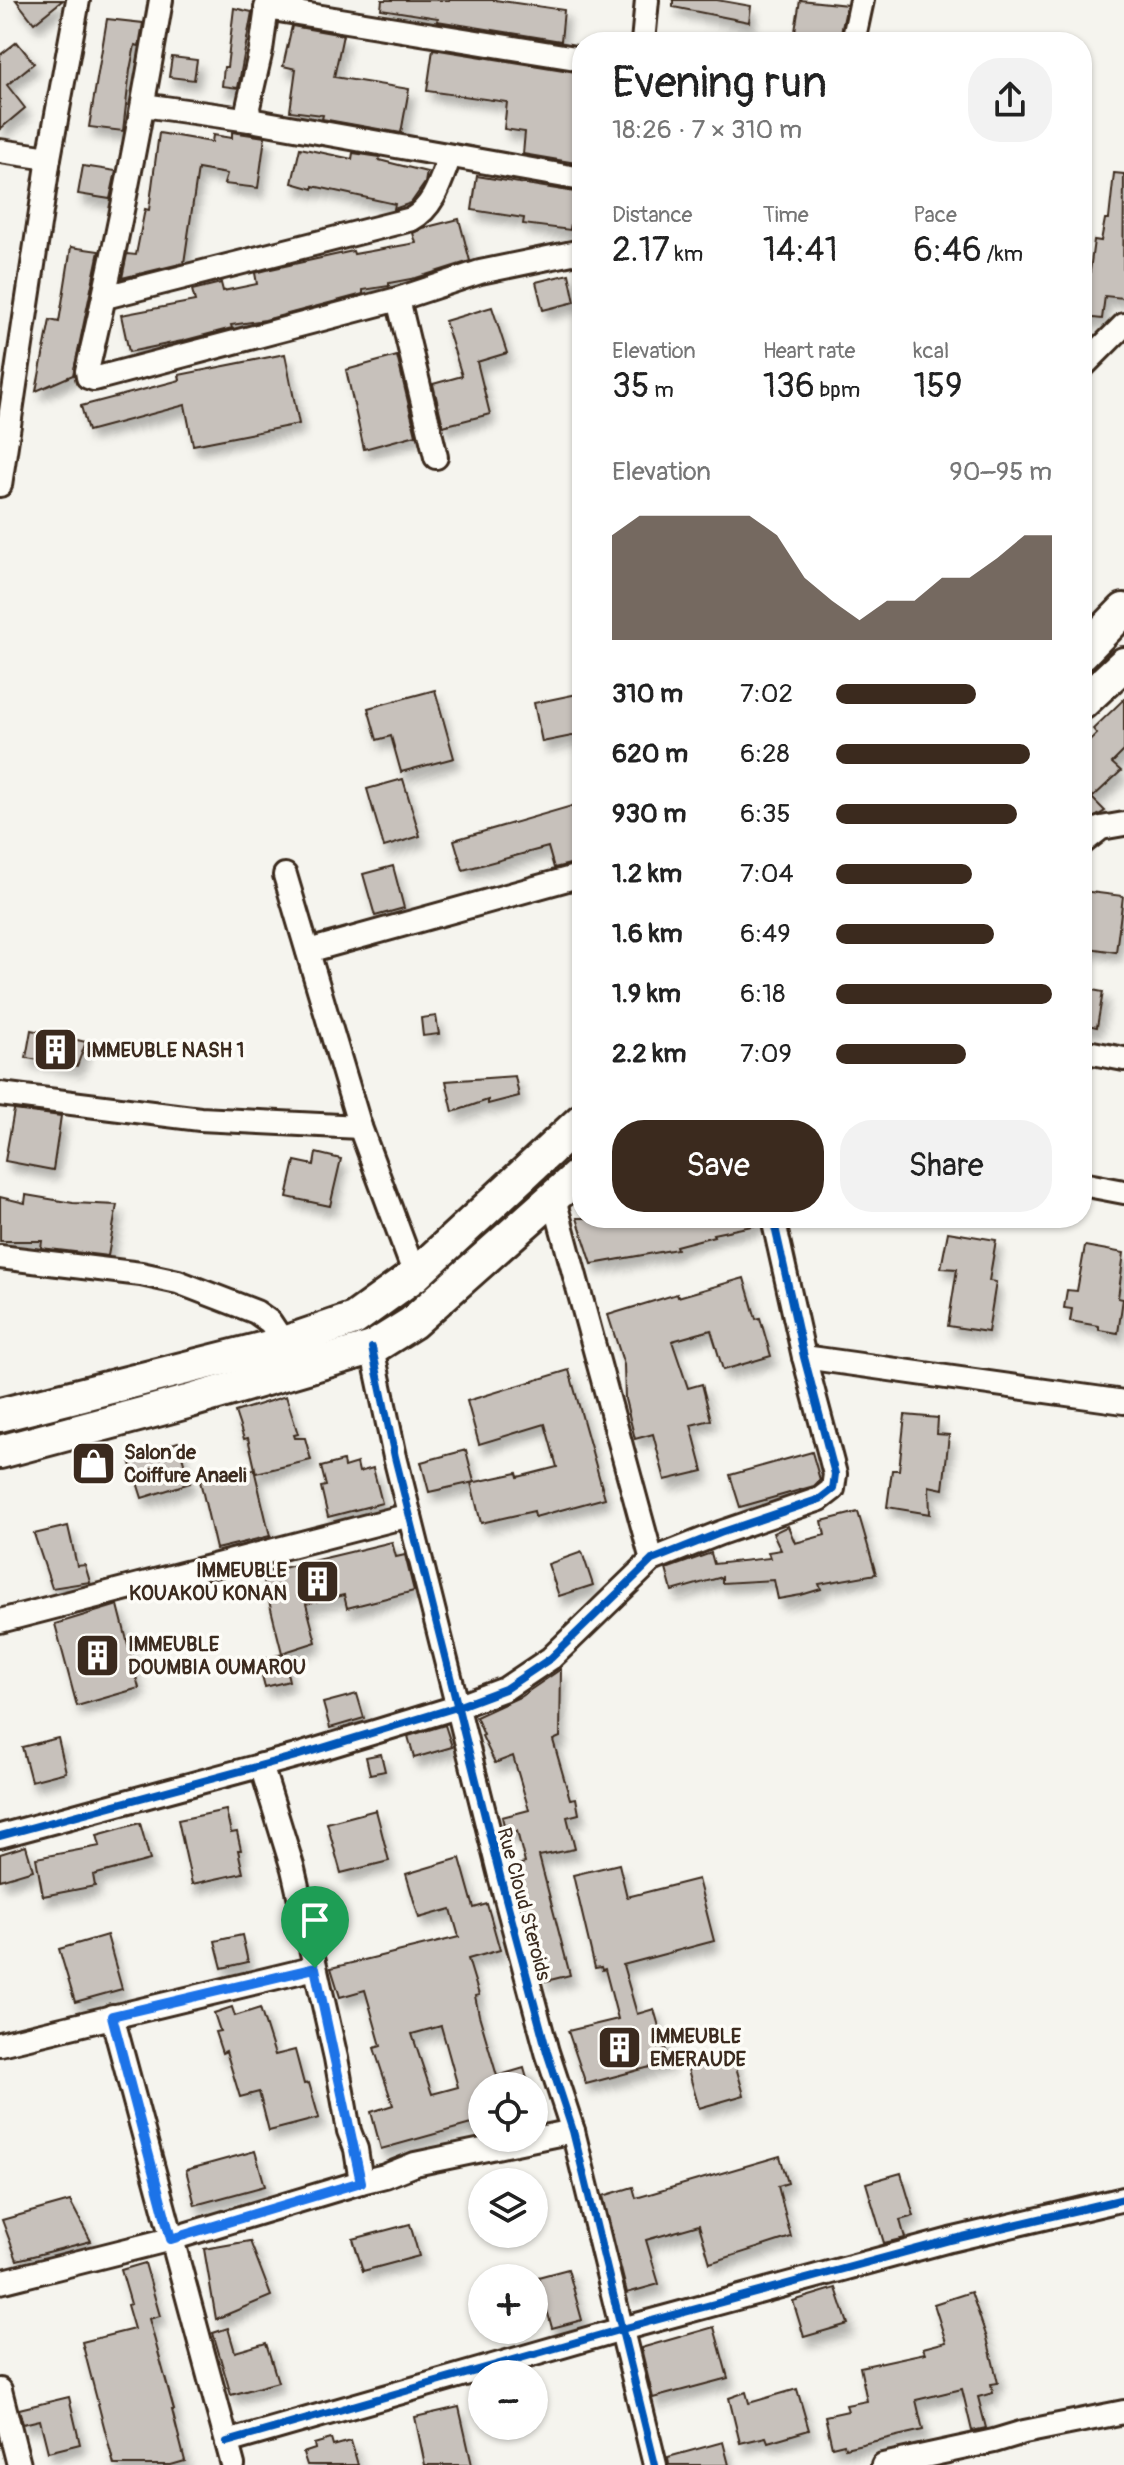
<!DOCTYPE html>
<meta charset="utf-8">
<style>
body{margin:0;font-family:Pangolin,sans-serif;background:#f2f2f2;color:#222;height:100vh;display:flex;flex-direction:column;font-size:30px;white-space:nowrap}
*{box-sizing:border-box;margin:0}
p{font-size:26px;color:#767676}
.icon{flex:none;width:44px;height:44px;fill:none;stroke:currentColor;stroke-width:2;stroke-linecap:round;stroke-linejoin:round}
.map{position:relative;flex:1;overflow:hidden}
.sheet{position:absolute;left:572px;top:32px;width:520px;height:1196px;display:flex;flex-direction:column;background:#fff;border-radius:32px;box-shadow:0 2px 6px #0004}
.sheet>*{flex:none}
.buttons{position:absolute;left:468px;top:2072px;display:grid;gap:16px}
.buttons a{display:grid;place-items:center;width:80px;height:80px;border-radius:50%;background:#fff;box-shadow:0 2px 6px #0004;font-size:40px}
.pin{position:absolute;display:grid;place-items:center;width:68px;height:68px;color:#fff;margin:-82px -34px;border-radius:50% 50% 50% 0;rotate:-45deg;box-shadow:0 0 8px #0007}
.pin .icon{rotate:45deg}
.round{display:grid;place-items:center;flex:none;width:84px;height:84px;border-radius:32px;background:#f2f2f2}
.head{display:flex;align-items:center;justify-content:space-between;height:136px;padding:0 40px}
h1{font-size:44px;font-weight:600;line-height:60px}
.stats{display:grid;grid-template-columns:repeat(3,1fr);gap:12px;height:136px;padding:8px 40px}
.stats div{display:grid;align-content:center}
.stats b{font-size:34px;font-weight:600}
.stats small{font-size:22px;font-weight:400}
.stats p{font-size:22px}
.chart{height:224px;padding:16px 40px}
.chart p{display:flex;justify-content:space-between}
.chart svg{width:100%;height:144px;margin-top:8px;fill:#3b2a1e;opacity:.7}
.button{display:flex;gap:16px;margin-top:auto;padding:16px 40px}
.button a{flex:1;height:92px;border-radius:32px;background:#3b2a1e;color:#fff;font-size:32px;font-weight:600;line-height:92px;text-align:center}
.button a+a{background:#f2f2f2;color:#222}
ul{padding:0 40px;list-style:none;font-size:26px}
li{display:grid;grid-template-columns:128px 96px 1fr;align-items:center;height:60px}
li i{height:20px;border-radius:10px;background:#3b2a1e}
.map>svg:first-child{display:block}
</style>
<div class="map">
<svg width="1124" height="2465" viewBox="0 0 1124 2465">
<defs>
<filter id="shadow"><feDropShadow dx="5" dy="9" stdDeviation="4" flood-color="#0004"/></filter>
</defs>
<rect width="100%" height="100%" fill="#f5f4ee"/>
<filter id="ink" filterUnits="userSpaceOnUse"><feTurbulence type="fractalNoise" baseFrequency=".0125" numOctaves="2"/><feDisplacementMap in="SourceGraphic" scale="16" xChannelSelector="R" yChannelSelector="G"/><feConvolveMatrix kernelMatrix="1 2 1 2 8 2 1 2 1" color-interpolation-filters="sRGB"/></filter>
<g filter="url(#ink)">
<!-- building -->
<g fill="#c7c1bb" stroke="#3b2a1e" stroke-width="2" fill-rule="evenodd" filter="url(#shadow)">
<polygon points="16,0 63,0 34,23"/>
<polygon points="382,0 495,0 564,10 561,41 437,21 438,18 381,9"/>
<polygon points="673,0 717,0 751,6 749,22 673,7"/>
<polygon points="800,0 847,5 839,42 796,42 798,31 795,31"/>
<polygon points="234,8 252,12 238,88 222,86 224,67 227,67"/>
<polygon points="107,19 143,23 139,46 135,45 130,70 123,131 89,127"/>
<polygon points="292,26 343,35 334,77 409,89 401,133 322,119 323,115 290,111 296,69 283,66"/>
<polygon points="17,42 34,63 7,85 25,108 0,129 0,55"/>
<polygon points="433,49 582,73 582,164 523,154 525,132 504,129 507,102 427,91"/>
<polygon points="172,57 197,60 194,80 169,77"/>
<polygon points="232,132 265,137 258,188 224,184 227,174 198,169 184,263 122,278 127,254 136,255 145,209 149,210 159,133 212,142 213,135 232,138"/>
<polygon points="300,148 352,159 353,153 380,157 379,160 427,172 425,183 411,203 394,209 395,204 313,186 313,189 292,183"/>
<polygon points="83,166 116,171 110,199 78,194"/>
<polygon points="1114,173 1124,174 1123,298 1105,296 1102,319 1084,317 1094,240 1101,241 1105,219 1109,219"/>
<polygon points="477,176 575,192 570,230 523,224 524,218 472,210"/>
<polygon points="459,219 470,261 416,278 389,283 389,286 363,290 363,294 265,320 231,325 232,328 182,341 129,352 121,315 195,301 192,290 221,283 223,291 257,284 255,273 271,269 353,251 354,254 416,243 413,233 423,228"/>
<polygon points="71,247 99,251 73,375 36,391 50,320 59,322"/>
<polygon points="569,274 575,302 543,310 536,282"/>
<polygon points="492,307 507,353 477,362 490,414 443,426 433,384 462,376 445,321"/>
<polygon points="285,354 299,424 193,445 185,405 88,431 81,406 180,380 179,375"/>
<polygon points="397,356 416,435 364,449 346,370"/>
<polygon points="435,690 454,758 401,772 391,736 377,740 368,708"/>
<polygon points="582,693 582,734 542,742 534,703"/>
<polygon points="1124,699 1124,751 1112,763 1121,771 1093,797 1082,786 1082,748 1097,734 1093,729"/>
<polygon points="403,779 420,836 384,847 367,789"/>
<polygon points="1090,796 1105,811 1082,825 1082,804"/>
<polygon points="582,803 582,861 554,868 548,847 463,870 454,840"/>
<polygon points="393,866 404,908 375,916 363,874"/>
<polygon points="1082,891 1123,896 1116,952 1082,947"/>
<polygon points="1082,988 1103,992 1097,1027 1082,1024"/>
<polygon points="436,1016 439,1034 423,1036 421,1018"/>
<polygon points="31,1030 86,1042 77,1066 26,1058"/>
<polygon points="515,1076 519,1096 488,1104 488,1100 453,1112 446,1081"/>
<polygon points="14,1110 61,1116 53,1170 5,1161"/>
<polygon points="316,1153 341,1159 330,1206 287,1197 295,1161 314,1165"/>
<polygon points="26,1195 73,1203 117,1205 108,1256 41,1248 42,1241 0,1241 0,1197 25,1203"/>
<polygon points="577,1218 756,1218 757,1225 713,1234 714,1236 676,1246 677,1249 592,1264"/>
<polygon points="948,1232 996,1240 989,1281 996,1282 988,1332 948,1326 957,1269 941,1268"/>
<polygon points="1085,1246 1124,1253 1118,1298 1123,1299 1118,1333 1099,1330 1099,1326 1070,1321 1072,1309 1064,1308 1067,1290 1077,1291"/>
<polygon points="744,1278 756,1319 760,1318 771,1356 723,1370 711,1330 672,1341 688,1388 702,1384 711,1420 691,1425 703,1471 665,1480 653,1434 635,1439 625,1399 624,1365 608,1315 677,1294 678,1297"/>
<polygon points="569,1370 605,1498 535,1517 534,1511 481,1523 471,1483 517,1473 518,1477 557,1467 545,1424 479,1444 467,1401"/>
<polygon points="286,1396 298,1434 294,1435 295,1438 305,1438 311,1460 256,1473 248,1438 244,1439 235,1412"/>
<polygon points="905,1415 938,1418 937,1434 949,1435 943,1489 929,1486 930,1514 887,1507 892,1470 899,1470"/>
<polygon points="178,1442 190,1483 142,1498 129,1457"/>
<polygon points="466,1450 474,1482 429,1492 421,1462"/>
<polygon points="812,1452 820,1480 814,1486 740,1507 730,1475"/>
<polygon points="343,1461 344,1467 357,1463 359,1472 373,1468 382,1503 328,1517 321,1487 326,1486 321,1467"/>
<polygon points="254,1469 270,1536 216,1549 200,1481"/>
<polygon points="858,1512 876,1574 819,1584 821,1589 801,1595 778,1599 774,1580 722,1583 722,1577 672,1591 666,1569 711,1553 714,1564 770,1558 768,1552 781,1550 773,1533 788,1526 795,1543 825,1535 822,1521"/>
<polygon points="68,1526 77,1566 85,1565 90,1582 52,1588 34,1534"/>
<polygon points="392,1542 396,1557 405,1555 414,1591 347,1608 344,1595 306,1604 316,1642 282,1653 262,1573"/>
<polygon points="582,1552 593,1585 559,1596 548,1564"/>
<polygon points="118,1605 139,1688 77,1706 55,1624"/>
<polygon points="283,1654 289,1681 265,1687 258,1660"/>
<polygon points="561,1669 560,1737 553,1740 570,1799 576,1798 579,1814 567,1817 575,1849 539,1856 570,1975 546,1981 530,1921 527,1922 512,1866 525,1863 517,1831 506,1834 502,1817 529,1810 513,1756 495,1763 482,1736 484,1735 476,1717 520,1697"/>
<polygon points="357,1694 364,1718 330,1728 323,1703"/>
<polygon points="445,1725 452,1747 414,1758 408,1736"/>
<polygon points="58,1738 66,1772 31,1781 22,1747"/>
<polygon points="381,1754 385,1771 370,1774 366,1757"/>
<polygon points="226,1810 231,1833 237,1832 241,1850 238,1850 243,1873 192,1884 178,1820"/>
<polygon points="376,1810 389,1861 341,1873 327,1823"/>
<polygon points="140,1823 150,1860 93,1875 95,1886 43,1896 36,1858 100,1846 97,1835"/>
<polygon points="26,1846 33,1870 0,1880 0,1854"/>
<path d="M460 1858 474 1908 487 1904 500 1950 468 1959 479 1995 475 1996 479 2015 497 2076 524 2068 529 2086H482V2121L381 2149 371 2112 393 2105 374 2048 381 2046 365 1990 340 1997 331 1968 459 1937 451 1909 419 1918 406 1874ZM441 2026 458 2087 432 2094 412 2034Z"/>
<polygon points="619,1864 627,1897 698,1879 714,1941 623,1965 637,2014 654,2009 669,2062 586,2084 568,2031 618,2019 605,1969 602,1970 601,1967 595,1968 573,1875"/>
<polygon points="107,1935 122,1989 75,2002 59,1949"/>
<polygon points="242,1935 248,1962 222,1968 215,1941"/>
<polygon points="232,2007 235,2016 260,2008 275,2055 295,2050 304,2084 309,2083 319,2118 269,2131 259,2092 240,2097 226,2051 222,2053 215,2032 220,2031 214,2013"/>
<polygon points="732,2053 744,2095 699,2108 687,2066"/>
<polygon points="255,2151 265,2186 195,2205 186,2170"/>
<polygon points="780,2156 788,2183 778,2186 791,2237 710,2263 699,2225 646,2240 659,2284 627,2293 603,2196 633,2187 636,2198"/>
<polygon points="901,2173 914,2216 900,2220 905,2238 884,2243 866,2183"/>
<polygon points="70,2201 91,2241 17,2260 2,2220"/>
<polygon points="410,2224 419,2256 363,2271 353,2239"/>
<polygon points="250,2241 271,2296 216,2319 204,2249"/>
<polygon points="145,2263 160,2316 149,2319 174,2410 172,2410 185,2461 171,2465 114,2465 82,2342 134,2329 127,2305 131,2304 121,2270"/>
<polygon points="568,2269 582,2320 552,2328 538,2277"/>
<polygon points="836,2288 848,2324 804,2337 793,2301"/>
<polygon points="971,2292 987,2338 998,2383 991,2384 993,2393 978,2397 986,2428 972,2431 962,2389 916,2400 923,2430 845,2448 844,2444 832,2447 825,2416 848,2411 846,2405 867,2401 860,2367 925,2353 923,2348 946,2342 934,2304"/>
<polygon points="714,2327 728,2378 653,2398 641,2348"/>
<polygon points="228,2328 235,2352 266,2343 278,2382 231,2395 213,2333"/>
<polygon points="797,2389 809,2430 768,2442 766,2437 740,2443 729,2398 746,2392 749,2403"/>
<polygon points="69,2397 80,2444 48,2452 40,2420 23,2424 19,2409"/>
<polygon points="459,2407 472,2465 425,2465 415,2417"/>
<polygon points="331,2439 333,2446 351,2441 358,2465 307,2465 303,2453 315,2449 314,2444"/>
<polygon points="723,2442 729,2465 669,2465 668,2457"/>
</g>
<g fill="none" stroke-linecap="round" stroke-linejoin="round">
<defs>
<g id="minor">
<path d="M161 0C140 124 116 248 87 371L88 377 94 379 398 299 480 272 582 251"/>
<polyline points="268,0 261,50 248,107 250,120 582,179"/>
<polyline points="266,8 582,59"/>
<polyline points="643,42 647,0"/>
<polyline points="853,42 862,0"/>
<polyline points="143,105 250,120"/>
<polyline points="0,151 49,158"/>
<path d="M105 297 412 219C435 206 441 179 450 156"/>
<polyline points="398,299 436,457"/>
<polyline points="1082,367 1124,325"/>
<polyline points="0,485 49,158 78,0"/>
<polyline points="1082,843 1101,828 1124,824"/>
<polyline points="285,875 360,1127 415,1275"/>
<polyline points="308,951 582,875"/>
<polyline points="1082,1051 1124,1059"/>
<polyline points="0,1094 200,1119 360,1127"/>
<polyline points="1082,1184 1124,1192"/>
<polyline points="554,1199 652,1560"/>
<polyline points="0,1257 141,1274 178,1282 256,1312 270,1322 282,1340 281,1344"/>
<polyline points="372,1348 395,1457 501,1880 547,2052 573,2131 655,2465"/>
<polyline points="804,1357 1124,1402"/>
<polyline points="0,1621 410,1515"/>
<polyline points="261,1765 293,1869 336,2058 349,2131 356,2149 361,2182 385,2176 415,2164 573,2131"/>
<polyline points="0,1836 296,1756 457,1707 505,1689 551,1658 652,1560 720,1533 820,1499 833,1489 835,1474 804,1357 773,1218"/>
<polyline points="112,2016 233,2465"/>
<polyline points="0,2044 315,1968"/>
<polyline points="0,2282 171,2239 361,2182"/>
<polyline points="0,2390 19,2465"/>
<polyline points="227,2442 622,2329 950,2240 1124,2199"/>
<polyline points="883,2465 994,2441 1024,2432 1124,2412"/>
</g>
<g id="secondary">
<polyline points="1082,653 1124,610"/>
<polyline points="1082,703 1124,664"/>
<polyline points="0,1415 281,1344 354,1319 415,1275 582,1120"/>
<polyline points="0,1452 187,1402 372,1348 412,1323 582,1172"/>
</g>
</defs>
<!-- minor casing -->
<use href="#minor" stroke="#3b2a1e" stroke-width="28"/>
<!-- secondary casing -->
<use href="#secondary" stroke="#3b2a1e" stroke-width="38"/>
<!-- minor -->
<use href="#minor" stroke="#fdfcf7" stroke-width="22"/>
<!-- secondary -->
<use href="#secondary" stroke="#fdfcf7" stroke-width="32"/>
<defs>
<g id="cycleway">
<polyline points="372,1348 395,1457 501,1880 547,2052 573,2131 655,2465"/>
<polyline points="0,1836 296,1756 457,1707 505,1689 551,1658 652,1560 720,1533 820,1499 833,1489 835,1474 804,1357 773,1218"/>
<polyline points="227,2442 622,2329 950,2240 1124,2199"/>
</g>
</defs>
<!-- cycleway casing -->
<use href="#cycleway" stroke="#fdfcf7" stroke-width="13"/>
<!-- cycleway -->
<use href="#cycleway" stroke="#0057b8" stroke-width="8"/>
</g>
</g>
<g fill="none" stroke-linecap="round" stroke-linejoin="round" filter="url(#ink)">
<defs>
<polygon id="route" points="315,1968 361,2182 171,2239 112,2016"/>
</defs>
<!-- route casing -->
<use href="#route" stroke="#fff" stroke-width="16"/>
<!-- route -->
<use href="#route" stroke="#1a73e8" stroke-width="10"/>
</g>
<!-- icons -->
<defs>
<symbol id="building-square" viewBox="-11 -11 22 22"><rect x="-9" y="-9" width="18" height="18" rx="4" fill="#3b2a1e" stroke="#fdfcf7"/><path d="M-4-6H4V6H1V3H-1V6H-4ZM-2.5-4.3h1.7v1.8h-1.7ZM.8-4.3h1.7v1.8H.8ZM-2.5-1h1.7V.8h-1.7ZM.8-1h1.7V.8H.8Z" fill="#fff"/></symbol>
<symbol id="shop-square" viewBox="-11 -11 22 22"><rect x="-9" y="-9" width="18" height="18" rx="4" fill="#3b2a1e" stroke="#fdfcf7"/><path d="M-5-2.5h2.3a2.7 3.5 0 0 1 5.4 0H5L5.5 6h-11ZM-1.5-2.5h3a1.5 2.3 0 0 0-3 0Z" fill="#fff"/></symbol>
</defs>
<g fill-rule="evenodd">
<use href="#building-square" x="30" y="1024" width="51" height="51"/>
<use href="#shop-square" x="68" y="1438" width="51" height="51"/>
<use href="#building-square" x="292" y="1556" width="51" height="51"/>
<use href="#building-square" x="72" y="1630" width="51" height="51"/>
<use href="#building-square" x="594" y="2022" width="51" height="51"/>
</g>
<g text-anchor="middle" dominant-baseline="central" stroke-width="7" stroke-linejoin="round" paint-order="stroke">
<!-- poi labels -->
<g font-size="20" font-weight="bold" fill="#3b2a1e" stroke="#fdfcf7" text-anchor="start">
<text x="86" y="1050">IMMEUBLE NASH 1</text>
<text x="124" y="1452">Salon de<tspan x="124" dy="23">Coiffure Anaeli</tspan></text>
<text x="287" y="1570" text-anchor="end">IMMEUBLE<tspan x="287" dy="23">KOUAKOU KONAN</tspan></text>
<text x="128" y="1644">IMMEUBLE<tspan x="128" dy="23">DOUMBIA OUMAROU</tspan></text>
<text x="650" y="2036">IMMEUBLE<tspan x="650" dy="23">EMERAUDE</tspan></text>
</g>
<!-- street labels -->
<g font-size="20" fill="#3b2a1e" stroke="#fdfcf7">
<text transform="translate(524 1904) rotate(75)">Rue Cloud Steroids</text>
</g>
</g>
</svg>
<div class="buttons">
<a><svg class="icon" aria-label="locate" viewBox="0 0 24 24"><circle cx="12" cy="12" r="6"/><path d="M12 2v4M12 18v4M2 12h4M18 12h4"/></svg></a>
<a><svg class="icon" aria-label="layers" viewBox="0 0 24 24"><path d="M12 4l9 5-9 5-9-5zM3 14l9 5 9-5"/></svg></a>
<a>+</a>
<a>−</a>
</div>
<div class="pin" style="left:315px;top:1968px;background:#1e9e55"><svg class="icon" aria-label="arrive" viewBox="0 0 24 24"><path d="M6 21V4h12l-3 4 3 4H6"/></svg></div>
<section class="sheet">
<div class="head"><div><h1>Evening run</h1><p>18:26 · 7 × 310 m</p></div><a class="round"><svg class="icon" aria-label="share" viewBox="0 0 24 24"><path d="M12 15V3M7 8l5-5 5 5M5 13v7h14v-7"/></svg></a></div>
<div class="stats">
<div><p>Distance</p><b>2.17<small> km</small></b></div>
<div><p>Time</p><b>14:41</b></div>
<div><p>Pace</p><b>6:46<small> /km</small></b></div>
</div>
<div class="stats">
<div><p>Elevation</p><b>35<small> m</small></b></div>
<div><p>Heart rate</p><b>136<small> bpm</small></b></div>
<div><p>kcal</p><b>159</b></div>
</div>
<div class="chart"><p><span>Elevation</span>90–95 m</p>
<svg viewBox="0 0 160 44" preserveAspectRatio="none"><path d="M0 44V12L10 6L20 6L30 6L40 6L50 6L60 12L70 25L80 32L90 38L100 32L110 32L120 25L130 25L140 19L150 12L160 12V44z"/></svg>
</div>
<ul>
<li><b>310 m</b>7:02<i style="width:65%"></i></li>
<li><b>620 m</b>6:28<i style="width:90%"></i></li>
<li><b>930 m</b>6:35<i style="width:84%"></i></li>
<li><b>1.2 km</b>7:04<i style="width:63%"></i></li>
<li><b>1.6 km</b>6:49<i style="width:73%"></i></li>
<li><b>1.9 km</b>6:18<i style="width:100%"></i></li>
<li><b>2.2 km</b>7:09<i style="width:60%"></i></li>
</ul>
<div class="button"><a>Save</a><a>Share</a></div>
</section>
</div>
